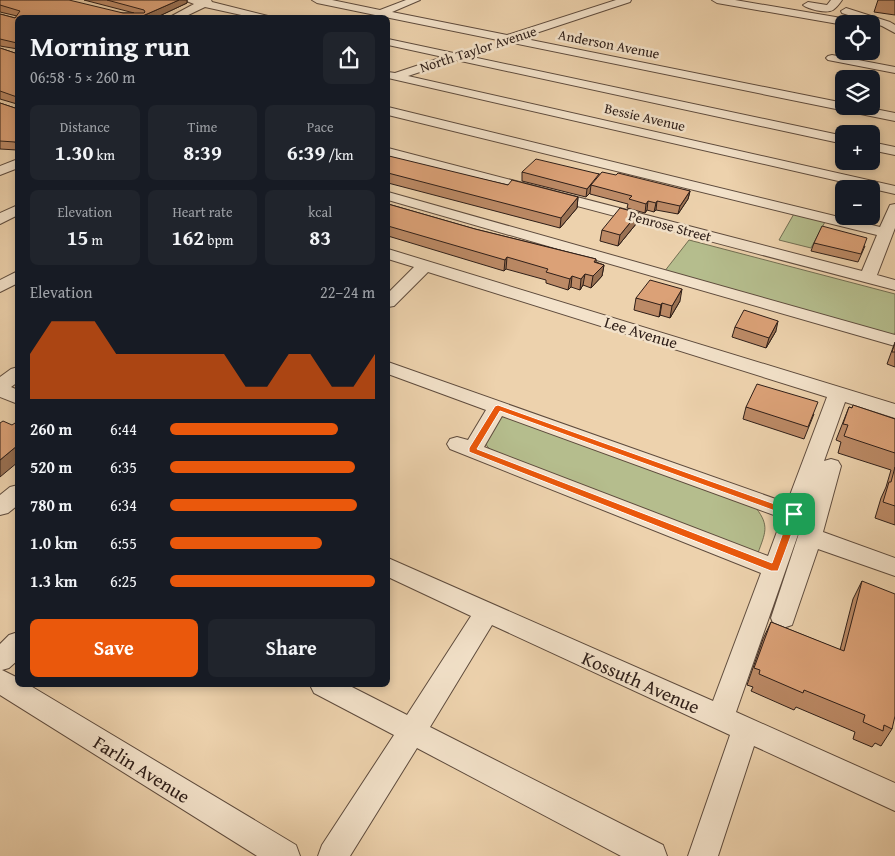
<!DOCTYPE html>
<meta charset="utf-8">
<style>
body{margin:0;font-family:"Gentium Book Plus",serif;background:#20242c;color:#f1f3f6;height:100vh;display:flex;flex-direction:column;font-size:19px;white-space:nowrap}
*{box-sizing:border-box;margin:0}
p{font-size:16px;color:#9ea1a6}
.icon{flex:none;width:28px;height:28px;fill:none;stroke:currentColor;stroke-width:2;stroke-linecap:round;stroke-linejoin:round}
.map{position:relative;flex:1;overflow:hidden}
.drawer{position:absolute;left:15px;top:15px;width:375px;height:672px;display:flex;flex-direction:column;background:#171b24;border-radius:8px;box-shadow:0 2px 8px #0003}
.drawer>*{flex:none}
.fabs{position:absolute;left:835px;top:15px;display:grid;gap:10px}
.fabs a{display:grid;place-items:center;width:45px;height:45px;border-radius:8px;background:#171b24;box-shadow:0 2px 8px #0003;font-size:25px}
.pin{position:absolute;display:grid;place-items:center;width:42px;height:42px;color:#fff;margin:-21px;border-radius:10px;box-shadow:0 2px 8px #0006}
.round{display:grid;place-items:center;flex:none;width:52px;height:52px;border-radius:8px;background:#20242c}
.summary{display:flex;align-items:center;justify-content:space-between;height:85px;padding:0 15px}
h1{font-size:28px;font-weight:600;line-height:38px}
.metrics{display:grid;grid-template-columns:repeat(3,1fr);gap:8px;height:85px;padding:5px 15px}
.metrics div{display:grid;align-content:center;border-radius:8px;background:#20242c;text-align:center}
.metrics b{font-size:21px;font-weight:600}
.metrics small{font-size:14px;font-weight:400}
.metrics p{font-size:14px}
.chart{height:140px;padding:10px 15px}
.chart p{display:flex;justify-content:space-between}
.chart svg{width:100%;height:90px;margin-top:5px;fill:#ea580c;opacity:.7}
.cta{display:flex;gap:10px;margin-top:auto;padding:10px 15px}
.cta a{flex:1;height:58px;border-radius:8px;background:#ea580c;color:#fff;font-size:20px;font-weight:600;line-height:58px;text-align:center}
.cta a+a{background:#20242c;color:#f1f3f6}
ul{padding:0 15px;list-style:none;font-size:16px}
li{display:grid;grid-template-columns:80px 60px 1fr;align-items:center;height:38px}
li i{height:12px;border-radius:6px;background:#ea580c}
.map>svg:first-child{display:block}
</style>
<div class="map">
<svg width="895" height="856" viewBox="0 0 895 856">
<rect width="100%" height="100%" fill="#edd2ad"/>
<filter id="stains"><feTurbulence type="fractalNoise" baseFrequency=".004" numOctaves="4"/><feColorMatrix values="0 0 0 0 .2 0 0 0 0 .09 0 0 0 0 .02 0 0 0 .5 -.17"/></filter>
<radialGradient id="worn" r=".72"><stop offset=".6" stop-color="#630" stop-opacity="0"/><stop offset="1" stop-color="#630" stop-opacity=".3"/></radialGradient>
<!-- green -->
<g fill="#b5bd8d" stroke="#726e52">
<polygon points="795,212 826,220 811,248 779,240"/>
<polygon points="689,240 895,294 895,332 893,337 664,272"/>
<path d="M502 413 756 508C770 526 765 533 758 553L495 455 487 446 483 436Z"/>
</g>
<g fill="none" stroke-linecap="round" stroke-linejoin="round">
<defs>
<g id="minor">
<polygon points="184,0 211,0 212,2 276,18 255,18 205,7 182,18 168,18 194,4"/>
<polygon points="312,0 332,0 380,10 406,0 420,0 392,12 507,35 616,0 631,0 630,2 521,38 844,103 844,106 860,106 895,113 895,121 380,16 317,3"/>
<polygon points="712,0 735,0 859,21 864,24 844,25 717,3"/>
<path d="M831 0H842C840 3 836 8 833 10 826 14 808 9 803 5L808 2 827 5Z"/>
<polygon points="846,8 890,22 895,25 895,33 882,26 842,13 841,11"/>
<polygon points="388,39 844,136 844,144 456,60 408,76 895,186 895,194 388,78 388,72 395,73 443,57 388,45"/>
<polygon points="832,55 895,67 895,73 828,60 826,58 828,56"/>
<polygon points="388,107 880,227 890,205 895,204 895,228 877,275 895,280 895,290 388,156 388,148 862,271 877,235 388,115"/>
<polygon points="871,142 895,147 895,155 871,150"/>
<polygon points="18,159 18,168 0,175 0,166"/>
<polygon points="388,192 895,335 895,346 388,200"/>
<polygon points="18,205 18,215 0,224 0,213"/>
<path d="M388 249 895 404V418L845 402 824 461 831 459 838 461 841 466 823 532 895 558V576L818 549 792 625 783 628 774 625 771 618 809 503 736 712 895 783V811L754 746 718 856H688L730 735 492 625 430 727 663 845 667 856H621L417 748 350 856H318L322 845 394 735 314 693 310 685H348L407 715 471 616 388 577V558L713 701 761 573 450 449 447 444 450 439 457 437 468 440 486 410 388 374V362L787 503 827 397 428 272 394 306 388 307V293L414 267 388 259ZM502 416 782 518 768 556 484 447Z"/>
<polygon points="18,271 18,283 0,292 0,280"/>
<polygon points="18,367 18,382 11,387 18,390 18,404 0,397 0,377 11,369"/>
<polygon points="18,485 18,505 8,513 0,515 0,495 10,487"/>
<polygon points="18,632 18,660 9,668 2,670 18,678 18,685 29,685 296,845 300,856 257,856 0,695 0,644 9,635"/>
</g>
</defs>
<!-- minor casing -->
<use href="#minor" stroke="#5e4b3d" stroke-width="2"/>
<!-- minor -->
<use href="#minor" fill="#f3e2ca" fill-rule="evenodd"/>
</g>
<!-- wall -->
<g fill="#bc8a66" stroke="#2e1e18">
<polygon points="0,0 123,13 134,13 84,0 187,0 187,3 155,18 18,18 18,49 0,46 0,14 15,18 17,16 0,12"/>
<polygon points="878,0 895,0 895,15 874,12"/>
<polygon points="0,48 15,53 18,51 17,150 0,149 0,103 15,108 17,106 17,104 0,99"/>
<polygon points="388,158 508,185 578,197 577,208 560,228 388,183"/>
<polygon points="522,172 599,174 690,191 688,199 678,214 656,210 654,212 647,210 645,213 627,208 628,204 590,194 590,193 586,197 522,181"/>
<polygon points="388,204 475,229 596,259 596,262 604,265 602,276 591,288 583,285 580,290 571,287 568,290 546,283 546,280 506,269 504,271 388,236"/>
<polygon points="638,213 636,224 618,246 600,241 602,230"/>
<polygon points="814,243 865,246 858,262 811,251"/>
<polygon points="636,298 680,301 670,318 660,315 659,317 634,310"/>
<polygon points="735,327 776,331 766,348 732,337"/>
<polygon points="895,342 895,367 887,364"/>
<polygon points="746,407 814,414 804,439 743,419"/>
<polygon points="849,407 895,419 895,525 875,518 881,498 886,487 891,470 838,453 841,442 836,440"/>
<polygon points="862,581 892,729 881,746 875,743 872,747 853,739 855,732 796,707 794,710 751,691 753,687 747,685 763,639 771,622 840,650 853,599"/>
</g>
<!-- shaded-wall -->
<g fill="#997153" stroke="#2e1e18">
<polygon points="179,0 187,0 187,3 155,18 138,18"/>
<polygon points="18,140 18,150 15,142"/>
<polygon points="591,185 590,193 586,197 587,189"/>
<polygon points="690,191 688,199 678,214 680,206"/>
<polygon points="578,197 577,208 560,228 561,218"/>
<polygon points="648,201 647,210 645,213 646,204"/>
<polygon points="657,201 656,210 654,212 656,203"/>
<polygon points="638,213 636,224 618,246 620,235"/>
<polygon points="507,257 506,269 504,271 505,260"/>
<polygon points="604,265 602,276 591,288 593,276"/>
<polygon points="585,274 583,285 580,290 581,279"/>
<polygon points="572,276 571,287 568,290 570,279"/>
<polygon points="682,289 680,301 670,318 672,306"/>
<polygon points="662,303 660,315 659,317 661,305"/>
<polygon points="778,321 776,331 766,348 769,338"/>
<polygon points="18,445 18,462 0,477 0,460"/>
</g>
<!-- building -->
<g fill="#dba177" stroke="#2e1e18">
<polygon points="0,0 69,0 123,13 144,13 145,12 144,10 107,0 179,0 138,18 18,18 18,48 17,43 0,39 0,14 15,18 20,11 0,5"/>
<polygon points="0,48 15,53 18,51 18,140 15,142 0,141 0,103 15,108 17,106 17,97 0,91"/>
<polygon points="389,156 508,185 512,180 578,197 561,218 388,173 388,158"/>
<polygon points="536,159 599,174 587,189 522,172"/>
<polygon points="602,172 616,175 618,173 690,191 680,206 657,201 656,203 648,201 646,204 629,199 632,196 591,185"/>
<polygon points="388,204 475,229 596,259 594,262 604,265 593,276 585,274 581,279 572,276 570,279 546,272 548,269 507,257 505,260 388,226"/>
<polygon points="620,208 638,213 620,235 602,230"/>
<polygon points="822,226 867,238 861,254 814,243"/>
<polygon points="650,280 682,289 672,306 662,303 661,305 636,298"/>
<polygon points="744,310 778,321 769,338 735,327"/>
<polygon points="895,343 895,352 892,352"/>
<polygon points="757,384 818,402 808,427 746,407"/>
<polygon points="853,405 895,419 895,453 844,436 848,425 843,424 849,407 852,408"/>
<polygon points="3,421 12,425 18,421 18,445 0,460 0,423"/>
<polygon points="895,467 895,506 883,502 889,482 891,482"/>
<polygon points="862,581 895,594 895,716 892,729 884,725 883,731 863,722 865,715 804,690 803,693 759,674 760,670 754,668 771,622 844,651"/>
</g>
<!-- route -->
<path fill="#ea580c" stroke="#fff" fill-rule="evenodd" d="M498 405 797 512 799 514 778 571H771L469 452V448L495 406ZM500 411 789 516 772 563 477 449Z"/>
<g text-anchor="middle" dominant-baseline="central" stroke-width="5" stroke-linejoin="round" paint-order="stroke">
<!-- far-street labels -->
<g font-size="14" fill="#2e1e18" stroke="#f3e2ca">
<text transform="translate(609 44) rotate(11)">Anderson Avenue</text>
<text transform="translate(478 49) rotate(-18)">North Taylor Avenue</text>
<text transform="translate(645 117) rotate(13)">Bessie Avenue</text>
<text transform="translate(670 226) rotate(15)">Penrose Street</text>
</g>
<!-- street labels -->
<g font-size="16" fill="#2e1e18" stroke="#f3e2ca">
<text transform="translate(641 332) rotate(17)">Lee Avenue</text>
</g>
<!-- near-street labels -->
<g font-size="19" fill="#2e1e18" stroke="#f3e2ca">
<text transform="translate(641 682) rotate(24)">Kossuth Avenue</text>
<text transform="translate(142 769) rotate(32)">Farlin Avenue</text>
</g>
</g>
<rect width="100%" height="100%" filter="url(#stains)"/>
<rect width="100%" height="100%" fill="url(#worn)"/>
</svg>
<div class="fabs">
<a><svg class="icon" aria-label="locate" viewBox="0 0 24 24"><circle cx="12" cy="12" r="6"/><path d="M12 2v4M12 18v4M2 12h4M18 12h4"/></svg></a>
<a><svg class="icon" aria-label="layers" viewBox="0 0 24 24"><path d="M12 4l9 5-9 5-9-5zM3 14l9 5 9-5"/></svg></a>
<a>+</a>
<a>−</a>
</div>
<div class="pin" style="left:794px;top:514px;background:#1e9e55"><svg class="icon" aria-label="arrive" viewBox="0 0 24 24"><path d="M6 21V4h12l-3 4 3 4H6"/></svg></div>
<section class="drawer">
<div class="summary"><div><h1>Morning run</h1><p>06:58 · 5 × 260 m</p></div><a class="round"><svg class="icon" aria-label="share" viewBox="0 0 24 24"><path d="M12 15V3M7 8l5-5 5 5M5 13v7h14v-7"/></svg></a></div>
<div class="metrics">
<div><p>Distance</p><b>1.30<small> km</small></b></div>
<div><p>Time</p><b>8:39</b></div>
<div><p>Pace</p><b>6:39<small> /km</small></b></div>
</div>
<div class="metrics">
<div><p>Elevation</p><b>15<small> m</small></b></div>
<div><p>Heart rate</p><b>162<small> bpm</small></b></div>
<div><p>kcal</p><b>83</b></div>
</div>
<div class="chart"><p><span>Elevation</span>22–24 m</p>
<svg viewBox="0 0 160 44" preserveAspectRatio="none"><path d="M0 44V22L10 6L20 6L30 6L40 22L50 22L60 22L70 22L80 22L90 22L100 38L110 38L120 22L130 22L140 38L150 38L160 22V44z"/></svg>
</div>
<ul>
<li><b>260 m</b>6:44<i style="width:82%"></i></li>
<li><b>520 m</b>6:35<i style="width:90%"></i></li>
<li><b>780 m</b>6:34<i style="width:91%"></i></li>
<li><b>1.0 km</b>6:55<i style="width:74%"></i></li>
<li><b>1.3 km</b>6:25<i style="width:100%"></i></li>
</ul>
<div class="cta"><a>Save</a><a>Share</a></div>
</section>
</div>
